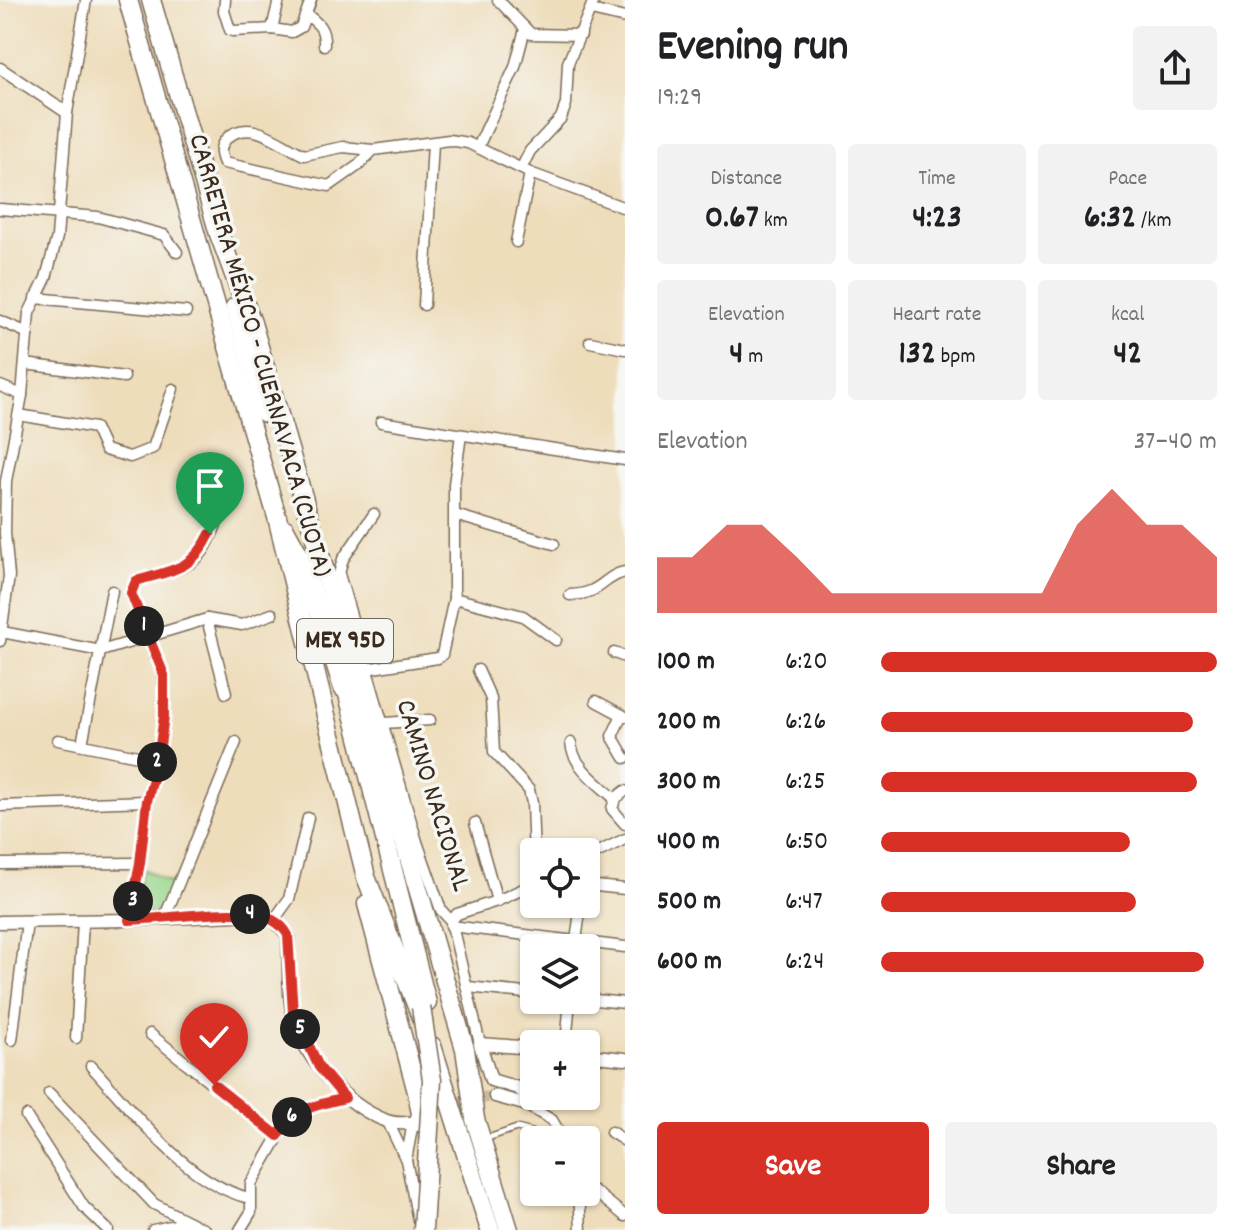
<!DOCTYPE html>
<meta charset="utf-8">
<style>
body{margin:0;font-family:Dekko,sans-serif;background:#f2f2f2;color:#202124;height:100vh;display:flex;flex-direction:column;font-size:30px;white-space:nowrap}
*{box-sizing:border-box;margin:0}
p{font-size:26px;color:#757577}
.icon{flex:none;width:44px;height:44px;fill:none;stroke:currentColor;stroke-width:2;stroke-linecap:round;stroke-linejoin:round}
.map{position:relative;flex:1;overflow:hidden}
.side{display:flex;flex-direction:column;background:#fff;width:624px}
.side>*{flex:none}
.tools{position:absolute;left:520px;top:838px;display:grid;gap:16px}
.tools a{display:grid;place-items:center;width:80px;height:80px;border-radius:8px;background:#fff;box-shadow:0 2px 6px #0004;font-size:40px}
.pin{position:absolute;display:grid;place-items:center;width:68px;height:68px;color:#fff;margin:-82px -34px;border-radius:50% 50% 50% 0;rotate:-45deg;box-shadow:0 0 8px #0007}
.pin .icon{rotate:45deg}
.km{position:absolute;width:40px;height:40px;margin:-20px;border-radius:50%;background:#222;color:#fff;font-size:22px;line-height:40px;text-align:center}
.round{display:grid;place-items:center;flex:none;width:84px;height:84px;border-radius:8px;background:#f2f2f2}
.summary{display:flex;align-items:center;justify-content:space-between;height:136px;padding:0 32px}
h1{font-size:44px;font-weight:700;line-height:60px}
.figures{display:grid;grid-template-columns:repeat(3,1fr);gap:12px;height:136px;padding:8px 32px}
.figures div{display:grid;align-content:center;border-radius:8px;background:#f2f2f2;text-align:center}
.figures b{font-size:34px;font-weight:700}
.figures small{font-size:22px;font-weight:400}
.figures p{font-size:22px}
.chart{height:224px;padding:16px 32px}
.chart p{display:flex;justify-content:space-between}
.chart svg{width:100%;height:144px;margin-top:8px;fill:#d93025;opacity:.7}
.button{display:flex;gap:16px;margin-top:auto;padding:16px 32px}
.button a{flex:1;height:92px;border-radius:8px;background:#d93025;color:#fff;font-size:32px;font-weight:700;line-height:92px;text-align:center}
.button a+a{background:#f2f2f2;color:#202124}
ul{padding:0 32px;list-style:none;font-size:26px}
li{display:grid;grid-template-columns:128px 96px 1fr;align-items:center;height:60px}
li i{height:20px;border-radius:10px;background:#d93025}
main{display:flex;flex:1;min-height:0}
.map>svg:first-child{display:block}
</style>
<main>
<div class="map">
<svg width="625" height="1230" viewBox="0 0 625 1230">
<rect width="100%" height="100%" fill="#f6f6f2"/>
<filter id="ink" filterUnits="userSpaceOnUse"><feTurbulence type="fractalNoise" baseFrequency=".0125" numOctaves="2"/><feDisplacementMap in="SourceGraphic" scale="16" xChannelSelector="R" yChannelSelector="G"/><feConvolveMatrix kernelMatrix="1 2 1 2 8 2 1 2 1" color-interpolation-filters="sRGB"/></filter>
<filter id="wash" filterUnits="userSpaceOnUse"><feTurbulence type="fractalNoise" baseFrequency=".006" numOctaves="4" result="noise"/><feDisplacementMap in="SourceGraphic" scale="32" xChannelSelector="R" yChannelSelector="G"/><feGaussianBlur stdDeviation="1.8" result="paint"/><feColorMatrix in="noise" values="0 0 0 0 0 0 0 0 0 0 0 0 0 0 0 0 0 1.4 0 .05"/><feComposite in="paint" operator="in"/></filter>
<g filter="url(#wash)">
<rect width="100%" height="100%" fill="#edb"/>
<!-- green -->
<polygon fill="#98d58a" stroke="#6a8054" stroke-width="2" points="143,869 173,885 165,909 132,916"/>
</g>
<g filter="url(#ink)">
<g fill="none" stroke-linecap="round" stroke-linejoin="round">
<!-- tertiary-tunnel -->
<polyline stroke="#cab99c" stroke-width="12" stroke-dasharray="12 6" stroke-linecap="butt" points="427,1120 463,1101 495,1096"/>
<defs>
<polyline id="service" points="485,1139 517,1128 532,1132 536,1140"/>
<g id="minor">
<polyline points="225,0 224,11 230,30 233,31 272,29 292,32 301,27 311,0"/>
<polyline points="498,0 531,34 581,35"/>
<polyline points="591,10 625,18"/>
<path d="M306 14C319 24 325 29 324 45"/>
<polyline points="272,29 279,0"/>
<polyline points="0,68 67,113"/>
<polyline points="478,147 515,67 525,29"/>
<path d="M373 150 359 165 329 186 224 163C220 154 219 147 226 139 250 115 282 146 304 155L343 147 373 150 449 140 468 143 530 173 625 208"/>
<polyline points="522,167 530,151 561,118 566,104 568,63 594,0"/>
<polyline points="0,209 98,217 164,235 177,252"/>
<polyline points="516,242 530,173"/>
<polyline points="35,298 186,312"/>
<polyline points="424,305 433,143"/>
<polyline points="0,321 28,333"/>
<polyline points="590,342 625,349"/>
<polyline points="25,364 124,377"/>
<polyline points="0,386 22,395"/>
<polyline points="19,415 95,428 105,450 130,457 153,448 173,389"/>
<polyline points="381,422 625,460"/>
<polyline points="374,514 343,559 339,574 417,842 441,910 451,921"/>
<polyline points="455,515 554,544"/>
<path d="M570 595C603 594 603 576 625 572"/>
<polyline points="454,598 523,616 556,640"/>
<polyline points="207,619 226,693"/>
<polyline points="2,632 101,651 207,619 242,625 272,614"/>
<polyline points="0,641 9,576 5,533 6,481 22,395 29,313 46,278 57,237 67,113 86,0"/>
<polyline points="614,653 625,657"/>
<polyline points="366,669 438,658 442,655 454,598 454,484 461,435"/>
<polyline points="478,670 491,699 494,752 529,790 532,803 534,859"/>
<polyline points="596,701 622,715"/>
<polyline points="625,717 622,715 612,736 625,758"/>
<polyline points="384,723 430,720"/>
<polyline points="58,740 158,760"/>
<path d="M571 743C573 767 599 784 615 799"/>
<polyline points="82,744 112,591"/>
<polyline points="625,791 615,799 612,809 625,824"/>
<polyline points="0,806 147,801"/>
<polyline points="475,823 497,901"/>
<polyline points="586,858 625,839"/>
<polyline points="0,864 140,863"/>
<polyline points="586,885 625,889"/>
<polyline points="164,919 236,742"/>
<path d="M129 920 140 863 147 801 158 760 164 716V675L131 593 136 581C155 575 186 571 200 555 213 540 224 502 229 483"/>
<polyline points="274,920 289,899 308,818"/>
<polyline points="451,926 625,947"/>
<polyline points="576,941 581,904"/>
<polyline points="468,987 534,994"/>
<polyline points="586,999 625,1003"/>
<polyline points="150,1034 278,1136"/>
<polyline points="76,1038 83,922"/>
<polyline points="12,1040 27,922"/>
<polyline points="480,1044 451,921 457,914 497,901 534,884"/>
<polyline points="566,1044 570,1000"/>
<path d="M91 1066C135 1113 186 1183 249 1198"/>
<polyline points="49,1093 154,1204 205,1230"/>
<polyline points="524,1104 552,1120 564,1140"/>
<polyline points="26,1116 84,1207 108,1230"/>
<polyline points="388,1122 406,1160 418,1220"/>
<polyline points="611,1132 625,1141"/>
<polyline points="406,1160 413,1123"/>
<polyline points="594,1191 625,1216"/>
<polyline points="579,1192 581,1230"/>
<polyline points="153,1230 189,1222"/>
<polyline points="240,1230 251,1212 251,1184 287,1122 301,1110 345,1098"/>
</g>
<g id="tertiary">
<path d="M0 922 129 920 253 914 274 920 288 935C289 959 288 987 292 1010 301 1056 344 1105 387 1121 398 1125 413 1123 424 1121"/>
<polyline points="586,1055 625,1059"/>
<polyline points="495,1096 524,1104 528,1100 527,1095 518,1088 491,1080 480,1044 534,1048"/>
</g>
<g id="motorway">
<polyline points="128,0 277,517 366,877 423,1022"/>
<polyline points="151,0 219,234 252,323 465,1049 475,1119 509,1230"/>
<polyline points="235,307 265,413"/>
<polyline points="285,529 303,562 343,688"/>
<polyline points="343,675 427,1003"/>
<polyline points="367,904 417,1092 421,1114 419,1122"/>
<polyline points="432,1046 490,1230"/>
</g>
</defs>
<!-- service casing -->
<use href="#service" stroke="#7a6955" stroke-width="8"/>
<!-- minor casing -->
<use href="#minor" stroke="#7a6955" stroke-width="13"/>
<!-- tertiary casing -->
<use href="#tertiary" stroke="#7a6955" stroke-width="15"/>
<!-- motorway casing -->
<use href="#motorway" stroke="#7a6955" stroke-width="21"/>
<!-- service -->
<use href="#service" stroke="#fff" stroke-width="5"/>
<!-- minor -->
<use href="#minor" stroke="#fff" stroke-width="10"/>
<!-- tertiary -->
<use href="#tertiary" stroke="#fff" stroke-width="12"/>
<!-- motorway -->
<use href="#motorway" stroke="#fff" stroke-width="18"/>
<defs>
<polyline id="motorway-bridge" points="421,1007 432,1080 423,1230"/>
</defs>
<!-- motorway-bridge casing -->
<use href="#motorway-bridge" stroke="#7a6955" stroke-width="21" stroke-linecap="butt"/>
<!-- motorway-bridge -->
<use href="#motorway-bridge" stroke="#fff" stroke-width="18"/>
</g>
</g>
<g fill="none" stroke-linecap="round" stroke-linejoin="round" filter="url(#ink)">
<defs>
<path id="route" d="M210 534C192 571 172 570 136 581L131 593 164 675V716L158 760 147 801 140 863 129 920C167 919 215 910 251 914 266 915 281 922 288 935L293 1012 319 1067 345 1098C314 1106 296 1107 278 1136L214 1085"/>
</defs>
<!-- route casing -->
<use href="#route" stroke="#fff" stroke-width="16"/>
<!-- route -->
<use href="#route" stroke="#d93025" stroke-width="10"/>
</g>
<g text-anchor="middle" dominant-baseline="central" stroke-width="7" stroke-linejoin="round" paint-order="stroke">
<!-- shield labels -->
<rect fill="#f6f6f2" stroke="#73675e" stroke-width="2" x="297" y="619" width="96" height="44" rx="6"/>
<g font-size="26" font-weight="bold" fill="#3b2a1e">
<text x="345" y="641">MEX 95D</text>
</g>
<!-- street labels -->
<g font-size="28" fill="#3b2a1e" stroke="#f6f6f2">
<text transform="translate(258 356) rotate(74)">CARRETERA MÉXICO - CUERNAVACA (CUOTA)</text>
<text transform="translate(431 796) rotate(73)">CAMINO NACIONAL</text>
</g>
</g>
</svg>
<div class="tools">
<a><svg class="icon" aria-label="locate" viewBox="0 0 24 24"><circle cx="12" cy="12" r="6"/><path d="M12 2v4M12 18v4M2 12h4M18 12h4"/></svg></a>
<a><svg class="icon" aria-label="layers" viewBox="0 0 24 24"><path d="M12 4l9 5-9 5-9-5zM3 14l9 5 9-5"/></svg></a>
<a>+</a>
<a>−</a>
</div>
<div class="pin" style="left:210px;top:534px;background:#1e9e55"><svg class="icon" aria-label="arrive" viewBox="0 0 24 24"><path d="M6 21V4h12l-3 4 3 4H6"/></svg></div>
<div class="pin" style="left:214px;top:1085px;background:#d93025"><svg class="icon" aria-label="check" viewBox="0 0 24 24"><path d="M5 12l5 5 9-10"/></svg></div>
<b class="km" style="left:144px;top:626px">1</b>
<b class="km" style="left:157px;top:762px">2</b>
<b class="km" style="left:133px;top:901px">3</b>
<b class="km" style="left:250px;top:914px">4</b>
<b class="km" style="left:300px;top:1029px">5</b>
<b class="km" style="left:292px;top:1117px">6</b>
</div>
<section class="side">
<div class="summary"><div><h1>Evening run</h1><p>19:29</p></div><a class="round"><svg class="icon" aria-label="share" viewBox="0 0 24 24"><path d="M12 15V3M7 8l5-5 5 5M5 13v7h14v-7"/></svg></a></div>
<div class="figures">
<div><p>Distance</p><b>0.67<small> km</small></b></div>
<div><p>Time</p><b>4:23</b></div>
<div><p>Pace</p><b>6:32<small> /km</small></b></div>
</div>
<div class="figures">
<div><p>Elevation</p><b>4<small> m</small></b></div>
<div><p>Heart rate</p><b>132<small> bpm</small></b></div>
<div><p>kcal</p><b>42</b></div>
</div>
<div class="chart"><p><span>Elevation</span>37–40 m</p>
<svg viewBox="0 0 160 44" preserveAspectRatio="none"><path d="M0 44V27L10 27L20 17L30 17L40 27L50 38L60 38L70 38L80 38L90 38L100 38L110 38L120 17L130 6L140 17L150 17L160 27V44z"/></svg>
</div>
<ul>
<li><b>100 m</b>6:20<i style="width:100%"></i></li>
<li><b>200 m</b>6:26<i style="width:93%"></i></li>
<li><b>300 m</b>6:25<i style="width:94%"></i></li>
<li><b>400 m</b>6:50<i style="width:74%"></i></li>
<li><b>500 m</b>6:47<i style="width:76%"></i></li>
<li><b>600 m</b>6:24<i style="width:96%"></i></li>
</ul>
<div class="button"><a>Save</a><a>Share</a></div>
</section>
</main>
